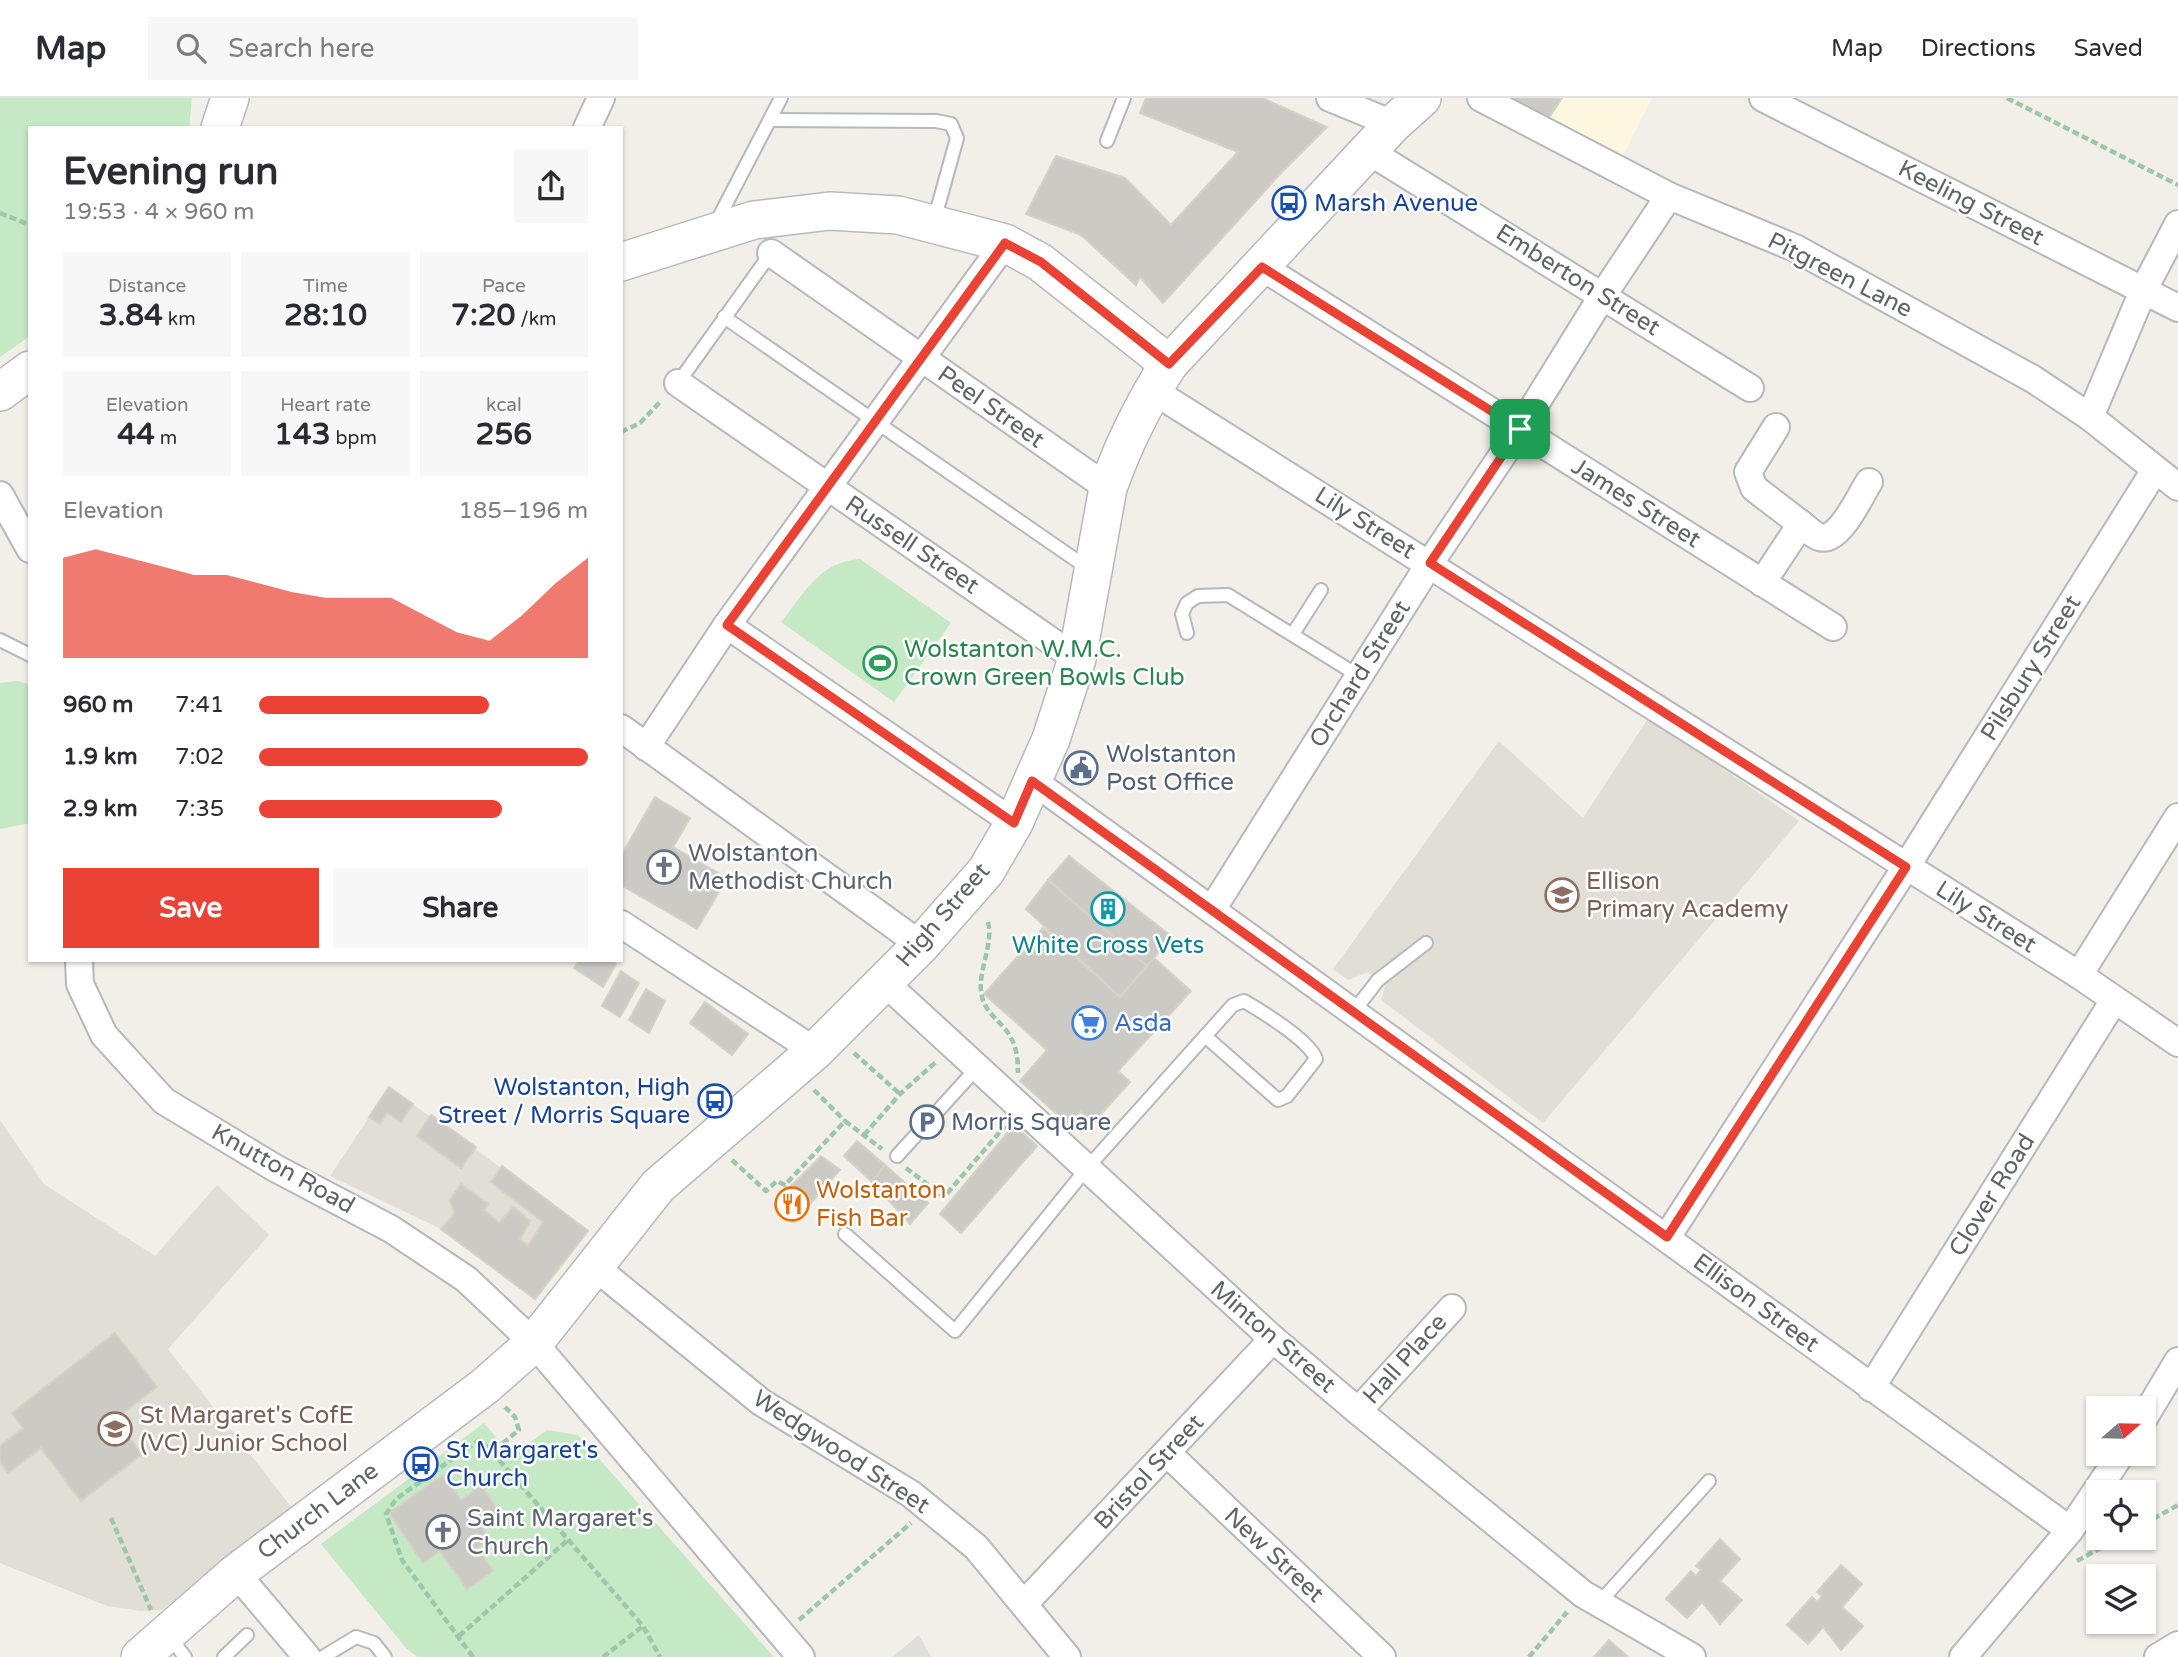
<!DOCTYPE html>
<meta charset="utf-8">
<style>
body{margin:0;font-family:"Varela Round",sans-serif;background:#f7f7f7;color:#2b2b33;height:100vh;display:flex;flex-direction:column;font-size:26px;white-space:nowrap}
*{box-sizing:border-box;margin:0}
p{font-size:23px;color:#7c7c81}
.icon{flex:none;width:38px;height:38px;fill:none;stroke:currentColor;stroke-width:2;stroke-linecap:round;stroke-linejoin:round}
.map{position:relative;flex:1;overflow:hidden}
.sheet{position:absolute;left:28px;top:28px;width:595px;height:836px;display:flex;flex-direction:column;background:#fff;border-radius:0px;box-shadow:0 2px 5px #0004}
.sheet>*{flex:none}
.needle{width:46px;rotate:70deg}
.buttons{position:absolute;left:2086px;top:1298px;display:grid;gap:14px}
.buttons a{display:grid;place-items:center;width:70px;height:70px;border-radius:0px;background:#fff;box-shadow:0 2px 5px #0004;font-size:35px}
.pin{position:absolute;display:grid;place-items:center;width:60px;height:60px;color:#fff;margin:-30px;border-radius:14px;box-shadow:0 4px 10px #0006}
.round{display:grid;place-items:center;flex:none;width:74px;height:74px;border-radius:0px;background:#f7f7f7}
.headline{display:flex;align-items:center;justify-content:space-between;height:119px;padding:0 35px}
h1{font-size:38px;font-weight:700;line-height:52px}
.stats{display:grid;grid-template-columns:repeat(3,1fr);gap:10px;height:119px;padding:7px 35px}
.stats div{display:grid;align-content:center;border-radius:0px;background:#f7f7f7;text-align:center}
.stats b{font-size:30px;font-weight:700}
.stats small{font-size:19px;font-weight:400}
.stats p{font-size:19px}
.chart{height:196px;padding:14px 35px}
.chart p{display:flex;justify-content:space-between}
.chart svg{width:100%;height:126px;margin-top:7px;fill:#ea4335;opacity:.7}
.action{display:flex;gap:14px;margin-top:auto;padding:14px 35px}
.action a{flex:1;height:80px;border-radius:0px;background:#ea4335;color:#fff;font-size:28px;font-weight:700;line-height:80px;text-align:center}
.action a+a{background:#f7f7f7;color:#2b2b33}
ul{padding:0 35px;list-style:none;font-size:23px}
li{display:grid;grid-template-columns:112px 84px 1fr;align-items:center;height:52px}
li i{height:18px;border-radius:9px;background:#ea4335}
header{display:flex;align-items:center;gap:42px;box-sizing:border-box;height:98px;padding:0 35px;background:#fff;border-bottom:2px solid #e1e1e2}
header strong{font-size:33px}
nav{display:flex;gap:38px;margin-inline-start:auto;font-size:24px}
.search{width:490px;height:63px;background:#f7f7f7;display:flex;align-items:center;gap:18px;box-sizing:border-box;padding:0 24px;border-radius:0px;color:#7c7c81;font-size:26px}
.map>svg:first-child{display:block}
</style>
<header>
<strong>Map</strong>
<div class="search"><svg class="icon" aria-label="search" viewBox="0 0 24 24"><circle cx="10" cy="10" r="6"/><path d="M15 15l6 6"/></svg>Search here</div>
<nav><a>Map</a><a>Directions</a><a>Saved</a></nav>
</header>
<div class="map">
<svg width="2178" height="1559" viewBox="0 0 2178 1559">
<rect width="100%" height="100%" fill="#f1efe8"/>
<!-- commercial -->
<polygon fill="#fef7e0" points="1500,0 1652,0 1620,64"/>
<!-- industrial -->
<polygon fill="#e0deda" points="919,1537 931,1559 892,1559"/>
<!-- education -->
<g fill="#e1ded6">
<polygon points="1649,619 1799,723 1543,1025 1381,902 1385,888 1368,874 1348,882 1333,871 1499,643 1583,720"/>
<polygon points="389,989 588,1133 535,1201 441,1131 330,1078"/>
<polygon points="0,1022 44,1086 155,1158 217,1087 269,1137 168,1251 293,1411 231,1463 161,1512 141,1513 107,1508 0,1465"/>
</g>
<!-- green -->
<g fill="#c5e8c5">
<polygon points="0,0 192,0 189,30 30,30 30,238 0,259"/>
<path d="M860 461 951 525 894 604 781 524C805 495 819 464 860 461Z"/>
<polygon points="18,583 30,587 30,725 0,731 0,585"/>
<polygon points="484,1325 512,1358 547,1332 578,1337 774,1559 418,1559 406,1550 321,1446"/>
</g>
<!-- building -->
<g fill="#cccac5" stroke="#d6d1c6" stroke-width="2">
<polygon points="1146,0 1262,0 1327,29 1281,75 1163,205 1140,179 1136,187 1081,137 1026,116 1056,58 1125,80 1171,127 1238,54 1140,15"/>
<polygon points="1514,0 1562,0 1548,21"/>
<polygon points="655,699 690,720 673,749 727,780 697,831 621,787 621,758"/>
<polygon points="1069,758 1172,839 1147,868 1048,782"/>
<polygon points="1048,782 1147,868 1120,899 1026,811"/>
<polygon points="1043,830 1120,899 1154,860 1191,893 1118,973 1130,984 1093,1025 1081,1014 1069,1027 1020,983 1047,952 984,896"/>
<polygon points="579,863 611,863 616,866 603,889 574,870"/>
<polygon points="621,873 639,885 620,919 602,908"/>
<polygon points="646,891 665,903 649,935 629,922"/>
<polygon points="705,904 748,936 732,957 690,925"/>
<polygon points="389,989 413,1006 401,1024 387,1015 380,1026 369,1019"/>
<polygon points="431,1017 476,1049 461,1070 417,1038"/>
<polygon points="1014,1027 1037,1048 961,1135 940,1116"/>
<polygon points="857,1043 885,1067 872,1084 844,1058"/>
<polygon points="821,1058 840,1072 809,1107 791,1088"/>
<polygon points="885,1067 928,1105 910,1126 872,1084"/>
<polygon points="502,1068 588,1133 535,1201 441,1131 452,1119 454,1114 450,1102 461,1086 488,1106 484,1112 499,1125 513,1109 530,1123 520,1141 528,1148 543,1124 491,1084"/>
<polygon points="791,1088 809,1107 794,1124 775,1106"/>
<polygon points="115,1235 157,1289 115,1321 142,1356 81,1403 41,1350 8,1375 0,1364 0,1348 23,1330 12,1315"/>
<polygon points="443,1377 461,1402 481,1388 499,1413 480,1427 490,1441 477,1450 493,1473 467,1491 440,1453 423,1465 389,1415"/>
<polygon points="1720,1441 1740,1461 1720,1483 1742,1502 1720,1526 1702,1504 1687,1520 1666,1501 1691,1473 1696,1478 1701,1472 1696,1468"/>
<polygon points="1841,1467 1862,1486 1842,1509 1863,1528 1841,1552 1823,1529 1808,1546 1787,1527 1812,1499 1817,1504 1822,1498 1817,1494"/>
<polygon points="1609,1542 1628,1559 1594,1559"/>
</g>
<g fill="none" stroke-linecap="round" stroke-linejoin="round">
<defs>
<g id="lane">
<polyline points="770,22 936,23 951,26 957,40 934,123"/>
<polyline points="1107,43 1124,0"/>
<polyline points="715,127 781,0"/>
<polyline points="724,219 1089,471"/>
<polyline points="678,285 771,155"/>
<polyline points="1187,535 1182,516 1187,505 1198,498 1228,497 1359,578"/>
<polyline points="1293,536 1321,492"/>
<polyline points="0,542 30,557"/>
<polyline points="1354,913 1378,882 1426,845"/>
<polyline points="897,1058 976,971"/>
<path d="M845 1136 955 1233 1087 1070 1233 907 1244 903C1261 913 1310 943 1316 961L1287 998 1278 1002 1205 938"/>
<polyline points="1599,1505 1709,1383"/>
<polyline points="169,1538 185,1559"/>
<polyline points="224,1559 247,1537"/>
<polyline points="323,1559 356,1539 374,1545 385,1559"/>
</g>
<g id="street">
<polyline points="1330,0 1393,26"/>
<polyline points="1481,0 1669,98 1795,150 2033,281 2090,319 2178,389"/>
<polyline points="1763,0 2178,210"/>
<polyline points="587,30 601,0"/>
<polyline points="1370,54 1750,290"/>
<polyline points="771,155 1108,390"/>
<polyline points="1262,169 1833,529"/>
<polyline points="678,285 1077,561"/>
<polyline points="1152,292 2079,877 2178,945"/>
<polyline points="2090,319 2143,193 2178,126"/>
<polyline points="0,397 30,451"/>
<path d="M1801 426C1806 430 1813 437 1819 439 1839 446 1860 398 1869 384"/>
<polyline points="1762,485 1801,426 1754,390 1748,374 1776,329"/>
<polyline points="727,527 1014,725"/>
<polyline points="621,630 921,847"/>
<polyline points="646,649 727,527 1005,145"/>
<polyline points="1033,683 2070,1432"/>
<polyline points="1213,810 1430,465 1520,331 1603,197 1669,98"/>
<polyline points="621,826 815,953"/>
<polyline points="79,863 80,886 104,937 164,1003 275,1070 391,1131 466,1181 534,1245 801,1559"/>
<polyline points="2079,877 2178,719"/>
<polyline points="883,883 1273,1241 1358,1313 1583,1496 1692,1559"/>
<polyline points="1667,1139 1906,769 2155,372"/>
<polyline points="595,1169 761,1304 911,1396 976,1449 1067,1559"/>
<polyline points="1871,1290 2113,904"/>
<polyline points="1358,1313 1452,1210"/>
<polyline points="2144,1320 2178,1263"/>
<polyline points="1167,1355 1382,1559"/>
<polyline points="236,1475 307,1559"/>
<polyline points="1024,1506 1273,1241"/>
<polyline points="1963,1559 2070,1432 2121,1356"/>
<polyline points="2158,1559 2178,1547"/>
</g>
<g id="secondary">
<polyline points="220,30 230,0"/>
<polyline points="621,164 754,122 830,113 898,117 1005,145 1040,164 1169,266"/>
<polyline points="0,294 30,272"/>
<path d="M140 1559 236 1475 485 1288 534 1245 658 1088 815 953 921 847 986 773 1014 725 1051 641 1077 561 1108 390C1123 347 1144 305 1169 266L1393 26 1422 0"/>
</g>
</defs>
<!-- lane casing -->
<use href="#lane" stroke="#b5b8bc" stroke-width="16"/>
<!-- street casing -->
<use href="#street" stroke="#b5b8bc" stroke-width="30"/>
<!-- secondary casing -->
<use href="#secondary" stroke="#b6babf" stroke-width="40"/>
<!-- path -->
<g stroke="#9cc7a9" stroke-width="4.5" stroke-dasharray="7 3.5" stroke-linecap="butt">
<polyline points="2007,0 2178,87"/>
<polyline points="0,115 30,127"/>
<polyline points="621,334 640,325 661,303"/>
<path d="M988 824C994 848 976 875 982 899 986 916 1002 924 1010 938 1017 950 1018 962 1018 975"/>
<polyline points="854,955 900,996"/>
<polyline points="814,992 845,1023"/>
<polyline points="864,1037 900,996 937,963"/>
<polyline points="732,1062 766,1093 777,1083 785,1087 845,1023 882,1051"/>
<polyline points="906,1070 944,1099 1005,1028"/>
<polyline points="505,1309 515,1319 519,1332 492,1354 643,1528 660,1559"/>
<polyline points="111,1420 151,1512"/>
<polyline points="2144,1426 2178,1407"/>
<polyline points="2077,1463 2119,1440"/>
<polyline points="799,1522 911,1425"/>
<polyline points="459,1538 569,1441"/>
<polyline points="473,1559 402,1462 386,1416 396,1401 479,1342 492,1354"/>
<polyline points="603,1559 643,1528"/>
<polyline points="1529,1559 1567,1514"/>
</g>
<!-- lane -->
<use href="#lane" stroke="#fff" stroke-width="12"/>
<!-- street -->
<use href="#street" stroke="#fff" stroke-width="26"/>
<!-- secondary -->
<use href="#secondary" stroke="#fff" stroke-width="37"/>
</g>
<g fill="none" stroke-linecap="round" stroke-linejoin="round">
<defs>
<polygon id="route" points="1005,145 1041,164 1169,266 1262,169 1520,331 1430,465 1906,769 1667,1139 1032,683 1014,725 727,527"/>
</defs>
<!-- route casing -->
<use href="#route" stroke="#fff" stroke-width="14"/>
<!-- route -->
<use href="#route" stroke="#ea4335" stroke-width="9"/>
</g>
<!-- icons -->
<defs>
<symbol id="bus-ring" viewBox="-11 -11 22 22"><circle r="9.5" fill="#fff" stroke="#1a4fb4" stroke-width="1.5"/><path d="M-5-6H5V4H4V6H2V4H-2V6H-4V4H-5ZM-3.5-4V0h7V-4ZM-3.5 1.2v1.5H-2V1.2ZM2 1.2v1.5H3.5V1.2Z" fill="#1a4fb4"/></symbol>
<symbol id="stadium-ring" viewBox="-11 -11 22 22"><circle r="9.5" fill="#fff" stroke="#2e9e5b" stroke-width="1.5"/><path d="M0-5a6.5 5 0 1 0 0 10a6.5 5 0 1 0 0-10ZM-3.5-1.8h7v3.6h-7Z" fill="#2e9e5b"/></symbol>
<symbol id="civic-ring" viewBox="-11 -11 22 22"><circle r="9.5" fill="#fff" stroke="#5c6f8a" stroke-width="1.5"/><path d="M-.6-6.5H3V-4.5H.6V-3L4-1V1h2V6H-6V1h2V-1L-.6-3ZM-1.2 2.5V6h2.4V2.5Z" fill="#5c6f8a"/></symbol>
<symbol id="church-ring" viewBox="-11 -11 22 22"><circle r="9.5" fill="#fff" stroke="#6b7280" stroke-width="1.5"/><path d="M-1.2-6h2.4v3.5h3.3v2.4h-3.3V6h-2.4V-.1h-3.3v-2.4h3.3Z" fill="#6b7280"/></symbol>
<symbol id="school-ring" viewBox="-11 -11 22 22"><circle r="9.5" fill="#fff" stroke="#8d6e63" stroke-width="1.5"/><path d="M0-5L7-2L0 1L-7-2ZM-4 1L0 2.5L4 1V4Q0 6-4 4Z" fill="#8d6e63"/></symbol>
<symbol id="building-ring" viewBox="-11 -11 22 22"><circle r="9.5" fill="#fff" stroke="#0f9aa8" stroke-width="1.5"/><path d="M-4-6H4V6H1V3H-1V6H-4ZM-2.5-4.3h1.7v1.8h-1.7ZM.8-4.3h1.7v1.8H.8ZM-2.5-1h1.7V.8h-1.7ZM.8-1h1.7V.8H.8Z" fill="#0f9aa8"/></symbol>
<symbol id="supermarket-ring" viewBox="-11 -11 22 22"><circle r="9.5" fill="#fff" stroke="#3f7fe0" stroke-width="1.5"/><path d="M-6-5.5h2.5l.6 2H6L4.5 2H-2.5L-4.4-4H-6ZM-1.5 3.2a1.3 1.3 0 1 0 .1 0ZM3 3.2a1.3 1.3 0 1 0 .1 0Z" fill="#3f7fe0"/></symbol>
<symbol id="parking-ring" viewBox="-11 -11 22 22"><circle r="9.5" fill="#fff" stroke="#5c6f8a" stroke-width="1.5"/><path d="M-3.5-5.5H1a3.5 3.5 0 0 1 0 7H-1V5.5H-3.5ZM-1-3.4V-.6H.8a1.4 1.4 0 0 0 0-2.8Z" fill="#5c6f8a"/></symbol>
<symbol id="restaurant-ring" viewBox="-11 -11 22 22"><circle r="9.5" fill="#fff" stroke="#e8710a" stroke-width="1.5"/><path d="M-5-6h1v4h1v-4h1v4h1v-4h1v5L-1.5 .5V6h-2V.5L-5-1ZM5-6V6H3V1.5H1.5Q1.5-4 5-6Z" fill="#e8710a"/></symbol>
</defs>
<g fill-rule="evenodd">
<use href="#bus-ring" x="1270" y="86" width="38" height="38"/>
<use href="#stadium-ring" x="861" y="546" width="38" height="38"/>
<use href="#civic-ring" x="1062" y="651" width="38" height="38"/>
<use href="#church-ring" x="645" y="750" width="38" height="38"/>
<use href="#school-ring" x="1543" y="778" width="38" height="38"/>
<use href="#building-ring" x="1089" y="792" width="38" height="38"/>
<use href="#supermarket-ring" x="1070" y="906" width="38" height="38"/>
<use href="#bus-ring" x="696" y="984" width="38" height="38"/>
<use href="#parking-ring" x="908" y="1005" width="38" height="38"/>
<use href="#restaurant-ring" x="773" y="1087" width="38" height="38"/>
<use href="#school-ring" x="96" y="1312" width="38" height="38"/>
<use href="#bus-ring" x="402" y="1347" width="38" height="38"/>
<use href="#church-ring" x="424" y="1415" width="38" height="38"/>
</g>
<g text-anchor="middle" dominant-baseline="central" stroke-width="5" stroke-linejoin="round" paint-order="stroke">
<!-- transit labels -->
<g font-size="24" fill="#164399" stroke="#fff" text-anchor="start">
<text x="1314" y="105">Marsh Avenue</text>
<text x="690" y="989" text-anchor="end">Wolstanton, High<tspan x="690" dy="28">Street / Morris Square</tspan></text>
<text x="446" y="1352">St Margaret's<tspan x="446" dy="28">Church</tspan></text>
</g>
<!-- street labels -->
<g font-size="24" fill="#5f6368" stroke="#fff">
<text transform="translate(1971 105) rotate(27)">Keeling Street</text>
<text transform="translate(1840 177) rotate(27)">Pitgreen Lane</text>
<text transform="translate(1578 182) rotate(32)">Emberton Street</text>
<text transform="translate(991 309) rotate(35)">Peel Street</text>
<text transform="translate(1636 405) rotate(32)">James Street</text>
<text transform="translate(1365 425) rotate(32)">Lily Street</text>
<text transform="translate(912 447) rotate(34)">Russell Street</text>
<text transform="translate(2031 570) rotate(-58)">Pilsbury Street</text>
<text transform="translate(1360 576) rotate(-58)">Orchard Street</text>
<text transform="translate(943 817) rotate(-49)">High Street</text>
<text transform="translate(1986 819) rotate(32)">Lily Street</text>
<text transform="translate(283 1071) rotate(29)">Knutton Road</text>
<text transform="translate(1992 1097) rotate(-58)">Clover Road</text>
<text transform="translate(1756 1205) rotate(36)">Ellison Street</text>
<text transform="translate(1273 1239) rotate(41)">Minton Street</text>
<text transform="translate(1405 1261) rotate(-48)">Hall Place</text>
<text transform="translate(841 1354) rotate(33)">Wedgwood Street</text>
<text transform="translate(1149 1374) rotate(-47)">Bristol Street</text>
<text transform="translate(318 1413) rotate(-37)">Church Lane</text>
<text transform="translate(1274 1457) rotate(43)">New Street</text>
</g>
<!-- leisure labels -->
<g font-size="24" fill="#27864d" stroke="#fff" text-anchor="start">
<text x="904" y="551">Wolstanton W.M.C.<tspan x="904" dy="28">Crown Green Bowls Club</tspan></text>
</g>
<!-- service labels -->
<g font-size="24" fill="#4e5e75" stroke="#fff" text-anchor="start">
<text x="1106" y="656">Wolstanton<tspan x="1106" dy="28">Post Office</tspan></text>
<text x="951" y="1024">Morris Square</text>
</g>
<!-- worship labels -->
<g font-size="24" fill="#5b616d" stroke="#fff" text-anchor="start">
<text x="688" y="755">Wolstanton<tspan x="688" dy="28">Methodist Church</tspan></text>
<text x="467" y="1420">Saint Margaret's<tspan x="467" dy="28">Church</tspan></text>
</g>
<!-- education labels -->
<g font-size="24" fill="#785e54" stroke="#fff" text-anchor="start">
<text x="1586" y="783">Ellison<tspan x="1586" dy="28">Primary Academy</tspan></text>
<text x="140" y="1317">St Margaret's CofE<tspan x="140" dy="28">(VC) Junior School</tspan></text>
</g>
<!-- culture labels -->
<g font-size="24" fill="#0d838f" stroke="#fff">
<text x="1108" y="847">White Cross Vets</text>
</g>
<!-- shop labels -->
<g font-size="24" fill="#366cbe" stroke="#fff" text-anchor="start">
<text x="1114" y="925">Asda</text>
</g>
<!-- food labels -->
<g font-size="24" fill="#c56008" stroke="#fff" text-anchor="start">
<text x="816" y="1092">Wolstanton<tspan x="816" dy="28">Fish Bar</tspan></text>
</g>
</g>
</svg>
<div class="buttons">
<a><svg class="needle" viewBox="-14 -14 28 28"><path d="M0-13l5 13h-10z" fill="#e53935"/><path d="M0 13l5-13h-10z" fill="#7c7c81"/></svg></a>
<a><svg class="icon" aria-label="locate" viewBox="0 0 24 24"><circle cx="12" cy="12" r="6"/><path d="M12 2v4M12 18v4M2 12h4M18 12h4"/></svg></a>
<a><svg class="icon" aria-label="layers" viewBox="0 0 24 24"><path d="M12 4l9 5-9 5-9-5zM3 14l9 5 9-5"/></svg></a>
</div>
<div class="pin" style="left:1520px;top:331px;background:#1e9e55"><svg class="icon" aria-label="arrive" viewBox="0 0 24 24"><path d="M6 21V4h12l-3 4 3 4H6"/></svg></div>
<section class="sheet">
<div class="headline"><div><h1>Evening run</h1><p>19:53 · 4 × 960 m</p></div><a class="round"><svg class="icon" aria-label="share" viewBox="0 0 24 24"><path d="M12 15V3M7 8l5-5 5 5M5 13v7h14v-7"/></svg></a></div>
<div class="stats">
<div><p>Distance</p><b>3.84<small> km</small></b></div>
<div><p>Time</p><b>28:10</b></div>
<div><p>Pace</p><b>7:20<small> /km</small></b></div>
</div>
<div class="stats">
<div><p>Elevation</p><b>44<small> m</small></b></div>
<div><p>Heart rate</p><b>143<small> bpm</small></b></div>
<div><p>kcal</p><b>256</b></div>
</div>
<div class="chart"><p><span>Elevation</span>185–196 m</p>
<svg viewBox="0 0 160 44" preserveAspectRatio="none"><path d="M0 44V9L10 6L20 9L30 12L40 15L50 15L60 18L70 21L80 23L90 23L100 23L110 29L120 35L130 38L140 29L150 18L160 9V44z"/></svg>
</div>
<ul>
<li><b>960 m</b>7:41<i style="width:70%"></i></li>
<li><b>1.9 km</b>7:02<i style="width:100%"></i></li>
<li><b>2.9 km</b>7:35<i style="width:74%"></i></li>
</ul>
<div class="action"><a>Save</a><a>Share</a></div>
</section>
</div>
